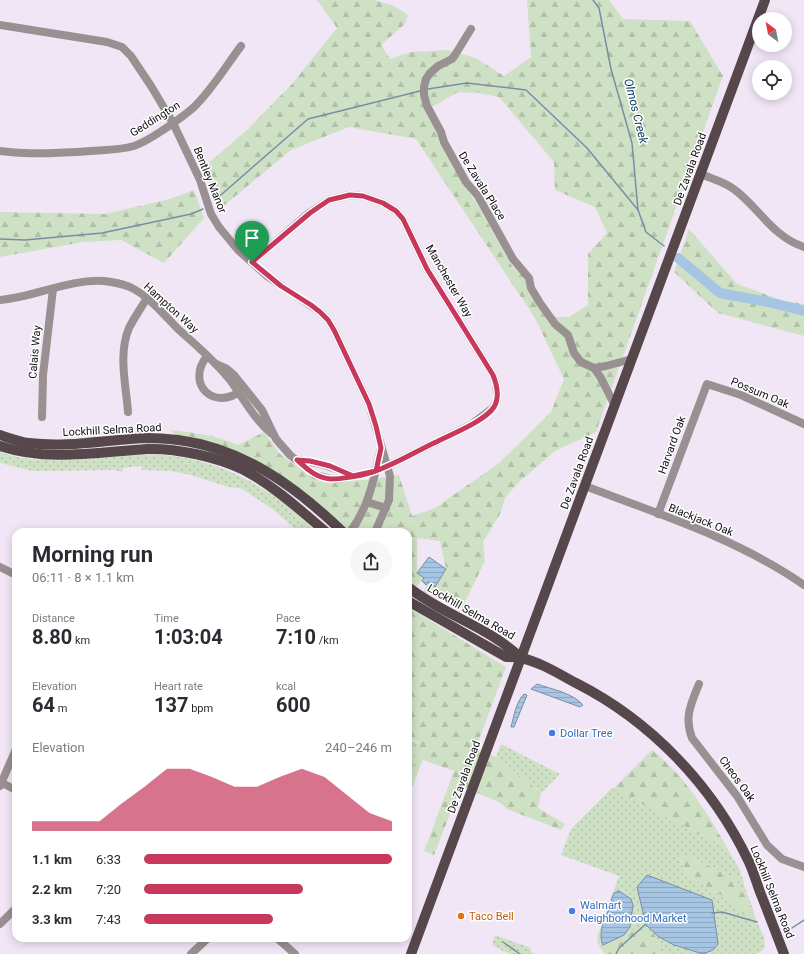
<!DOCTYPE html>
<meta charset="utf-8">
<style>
body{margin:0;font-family:Roboto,sans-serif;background:#f7f7f7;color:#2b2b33;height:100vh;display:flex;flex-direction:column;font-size:15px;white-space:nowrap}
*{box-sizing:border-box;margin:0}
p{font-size:13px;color:#7c7c81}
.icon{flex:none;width:22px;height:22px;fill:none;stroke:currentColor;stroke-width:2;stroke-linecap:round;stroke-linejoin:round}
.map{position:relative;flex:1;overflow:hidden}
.sheet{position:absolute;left:12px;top:528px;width:400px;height:414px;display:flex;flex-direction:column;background:#fff;border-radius:12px;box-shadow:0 2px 10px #0003}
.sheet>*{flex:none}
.needle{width:26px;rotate:328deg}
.buttons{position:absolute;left:752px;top:12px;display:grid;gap:8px}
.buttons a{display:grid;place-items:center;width:40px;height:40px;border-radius:50%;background:#fff;box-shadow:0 2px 10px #0003;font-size:20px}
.pin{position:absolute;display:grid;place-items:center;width:34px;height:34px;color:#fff;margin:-41px -17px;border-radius:50% 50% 50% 0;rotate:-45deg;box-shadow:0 0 4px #0007}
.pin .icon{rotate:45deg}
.round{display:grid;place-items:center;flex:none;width:42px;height:42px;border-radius:21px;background:#f7f7f7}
.head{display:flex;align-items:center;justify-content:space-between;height:68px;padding:0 20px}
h1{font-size:22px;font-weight:700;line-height:30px}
.stats{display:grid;grid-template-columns:repeat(3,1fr);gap:6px;height:68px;padding:4px 20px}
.stats div{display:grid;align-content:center}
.stats b{font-size:20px;font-weight:700}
.stats small{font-size:11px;font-weight:400}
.stats p{font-size:11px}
.chart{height:112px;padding:8px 20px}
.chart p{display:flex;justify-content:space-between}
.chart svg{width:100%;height:72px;margin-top:4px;fill:#c8385d;opacity:.7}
ul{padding:0 20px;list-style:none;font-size:13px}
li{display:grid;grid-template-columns:64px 48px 1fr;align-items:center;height:30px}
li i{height:10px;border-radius:5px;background:#c8385d}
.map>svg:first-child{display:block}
</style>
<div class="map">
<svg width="804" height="954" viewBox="0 0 804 954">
<defs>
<pattern id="grass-dots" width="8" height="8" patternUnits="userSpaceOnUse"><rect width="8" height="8" fill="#cfe1c4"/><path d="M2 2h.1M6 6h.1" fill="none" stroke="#b1c0a7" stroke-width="1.8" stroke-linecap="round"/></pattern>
<pattern id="forest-firs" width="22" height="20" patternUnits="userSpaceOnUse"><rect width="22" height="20" fill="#cfe1c4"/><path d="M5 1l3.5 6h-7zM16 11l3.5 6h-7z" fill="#b1c0a7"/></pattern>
<pattern id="park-tufts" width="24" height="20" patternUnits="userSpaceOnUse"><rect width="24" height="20" fill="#cfe1c4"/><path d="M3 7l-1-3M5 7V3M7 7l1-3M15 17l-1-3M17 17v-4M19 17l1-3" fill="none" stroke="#b1c0a7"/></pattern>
<pattern id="water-rules" width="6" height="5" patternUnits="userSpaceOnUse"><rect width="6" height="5" fill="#a5c5e3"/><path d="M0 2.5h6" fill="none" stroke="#8da8c2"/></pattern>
</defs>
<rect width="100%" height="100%" fill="#f1e6f6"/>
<!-- grass -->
<g fill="url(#grass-dots)">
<path d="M0 452C41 467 93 458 135 455 185 451 235 468 275 497 290 507 303 520 316 532H299L271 508 242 489 225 486 191 475 172 471 142 470 141 466 122 468 123 472 115 470 33 471 0 463Z"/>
<polygon points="501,744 560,774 541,793 496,757"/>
<polygon points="612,788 727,848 740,870 746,891 753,909 735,878 692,858 678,857 688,876 735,903 744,916 756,920 764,937 765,947 761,952 756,954 667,954 661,951 654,934 624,935 600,948 597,938 619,876 561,855 571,829"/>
<polygon points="495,935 531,948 531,952 535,954 509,954 492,945"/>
</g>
<!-- forest -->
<g fill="url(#forest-firs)" fill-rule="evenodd">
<path d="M317 0H374L392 5 408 15 405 24 381 45 390 59 411 52 447 50 476 58 504 76 531 57 527 0H609L623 19 690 21 723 76 596 432 555 451 517 484 505 498 500 514 483 542 485 561 462 608 423 592 429 582 434 586 446 569 440 541 417 538V573L424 578 416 587 408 601V532H344L283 479 178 437 170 430C193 432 217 436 238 445L264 432 280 454 316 480 329 483 351 480H367L399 475 412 516 435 508 499 463 551 412 564 379 535 318 416 139 349 127 291 150 220 209 204 167 248 129 292 84 337 28ZM458 92 479 93 499 97 554 162 555 190 595 207 607 233 588 254V305L569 317H545L527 287 525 278 512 266 479 207 453 168 436 131 425 111Z"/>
<polygon points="194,190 204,218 164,263 121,240 83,242 0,257 0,212 105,214 170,199"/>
<polygon points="689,229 737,284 781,300 804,304 804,336 718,313 674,272"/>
<polygon points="408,607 506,667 476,748 496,757 541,793 538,808 565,824 561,830 507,809 499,802 461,786 434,855 424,851 454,771 412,756 419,742 408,737"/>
<path d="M652 750C685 776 707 812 727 848L613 789Z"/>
<polygon points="678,856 692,858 735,878 753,909 756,920 744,916 735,903 688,876"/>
<polygon points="638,929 654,934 661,951 667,954 605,954 600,948 627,932"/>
</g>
<!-- park -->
<polygon fill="url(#park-tufts)" points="408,739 418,743 413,756 423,759 408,798"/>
<!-- water -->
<g fill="url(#water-rules)" stroke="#798ea4">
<polygon points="429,557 446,569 435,587 429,582 426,585 422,581 424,578 417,573"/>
<path d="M537 684C551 689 573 693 583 705L580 707 531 689Z"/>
<path d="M524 694 527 695 514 727H511C514 716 516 702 524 694Z"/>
<polygon points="647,875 712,900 718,944 713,950 703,954 674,945 659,937 646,925 637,887"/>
<path d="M619 891 631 899 633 905 630 927 624 935 603 945C597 932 606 913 614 902L611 900 614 893Z"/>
</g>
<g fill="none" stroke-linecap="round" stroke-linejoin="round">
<!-- stream -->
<g stroke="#798ea4" stroke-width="1.5">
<polyline points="593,0 599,8 611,69 632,143 638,210 646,232 664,246"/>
<polyline points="428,89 467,83 526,90 587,148 638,210"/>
<polyline points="214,201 308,119 420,91"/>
<polyline points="0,239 25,240 102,233 191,214 203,209"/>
<polyline points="712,913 722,912 757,922"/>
<polyline points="792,928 804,920"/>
<polyline points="503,942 520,954"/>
<polyline points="616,954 619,948 647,923"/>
</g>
<!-- river -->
<polyline stroke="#a5c5e3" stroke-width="10" points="678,258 720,293 768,302 804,311"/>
<!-- minor -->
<g stroke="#999091" stroke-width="8">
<polyline points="0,25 107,42 122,47 131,56 151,86 173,123 200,180 211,214 219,227 238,250 267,276 320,312 328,320 334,330 369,404 390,476 389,500 375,532"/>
<polyline points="471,29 455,55 452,59 438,66 430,73 426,79 424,87 424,95 427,106 441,132 444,142 466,182 478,196 513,259 529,278 531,288 540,303 555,324 568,335 574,353 581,362 594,368 601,378 615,406"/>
<path d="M0 151C31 155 61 153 91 151 106 150 120 150 134 146 149 141 180 119 193 108 212 90 226 66 241 46"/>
<path d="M701 174C712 179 725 182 735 190 759 208 773 237 804 247"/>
<path d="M0 300C35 297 68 279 104 281 113 282 122 284 130 287 149 296 164 315 178 329 196 345 215 361 230 380 244 399 254 419 272 434"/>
<path d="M207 356C185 384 214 412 242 390"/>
<polyline points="216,364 227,369 234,375 262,410 276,439 290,455 315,475 331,479 338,479 370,473 394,463 472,424 493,408 497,400 497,393 496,384 493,375 427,269 403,219 396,211 383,203 363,196 350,195 329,200 309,213 252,262"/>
<polyline points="594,368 606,366 632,359"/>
<path d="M128 412C126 385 118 354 129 328 134 318 141 308 147 298"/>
<polyline points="42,417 43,375 53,289"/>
<path d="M297 460C317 462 335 467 353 476"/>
<path d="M585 486C659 514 738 539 804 585"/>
<polyline points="367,502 386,508"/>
<polyline points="658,514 707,384 741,395 804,424"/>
<path d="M350 532C369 507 374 478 381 448"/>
<polyline points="0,567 16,575"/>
<path d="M699 684C691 704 684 717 692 738L737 796 767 845 782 859 804 867"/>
<polyline points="2,783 16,790"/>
<polyline points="0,786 16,749"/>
<polyline points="0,924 16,908"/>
<polyline points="277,938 295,954"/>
<polyline points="191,954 208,938"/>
</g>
<!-- major -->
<g stroke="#56474a" stroke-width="10">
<path d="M0 435C9 438 20 442 29 443 69 448 109 439 148 438 158 438 169 439 178 440 245 449 296 487 343 532"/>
<path d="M0 446C48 462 98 452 147 449 176 448 218 457 244 470 274 486 300 510 326 532"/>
<path d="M408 587C443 615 489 627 521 658"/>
<path d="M408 601 506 657C511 657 517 657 521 658 540 662 559 674 576 683 651 721 712 785 748 860 753 870 756 881 760 892 768 912 776 933 784 954"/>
<polyline points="411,954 765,0"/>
</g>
</g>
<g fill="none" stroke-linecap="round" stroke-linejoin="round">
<defs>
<path id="route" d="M252 262 281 286 311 305 320 312 328 320 334 330 369 404 376 426 381 448 376 471 353 476 330 466 310 461 297 460C307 469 316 478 331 479 340 479 361 476 370 473 392 466 413 453 434 443 449 435 484 422 494 407 500 397 497 385 493 375L427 269 403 219 396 211 383 203 363 196 350 195 329 200 310 213 252 262"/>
</defs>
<!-- route casing -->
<use href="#route" stroke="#fff" stroke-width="8"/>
<!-- route -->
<use href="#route" stroke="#c8385d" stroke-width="5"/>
</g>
<!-- markers -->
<g fill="#3f7fe0" stroke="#fff" stroke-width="1.5">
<circle cx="552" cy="733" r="4"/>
<circle cx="572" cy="911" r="4"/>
</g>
<circle fill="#e8710a" stroke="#fff" stroke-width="1.5" cx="461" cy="916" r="4"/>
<g text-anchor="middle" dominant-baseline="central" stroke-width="3" stroke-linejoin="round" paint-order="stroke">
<!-- street labels -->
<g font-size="11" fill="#110d12" stroke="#fff">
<text transform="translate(155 119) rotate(-32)">Geddington</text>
<text transform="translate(690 169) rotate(-70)">De Zavala Road</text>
<text transform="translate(210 180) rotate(68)">Bentley Manor</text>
<text transform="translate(482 186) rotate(58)">De Zavala Place</text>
<text transform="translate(449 281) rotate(60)">Manchester Way</text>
<text transform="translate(171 308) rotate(42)">Hampton Way</text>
<text transform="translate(35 352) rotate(-85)">Calais Way</text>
<text transform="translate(760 393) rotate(23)">Possum Oak</text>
<text transform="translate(112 430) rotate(-3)">Lockhill Selma Road</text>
<text transform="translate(672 445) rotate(-70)">Harvard Oak</text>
<text transform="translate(577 473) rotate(-70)">De Zavala Road</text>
<text transform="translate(701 520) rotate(22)">Blackjack Oak</text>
<text transform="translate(471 612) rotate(30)">Lockhill Selma Road</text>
<text transform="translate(464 777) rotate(-70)">De Zavala Road</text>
<text transform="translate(737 779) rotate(54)">Cheos Oak</text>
<text transform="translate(772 892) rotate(68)">Lockhill Selma Road</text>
</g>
<!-- shop labels -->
<g font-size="11" fill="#366cbe" stroke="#fff" text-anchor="start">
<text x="560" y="733">Dollar Tree</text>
<text x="580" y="905">Walmart<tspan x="580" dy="13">Neighborhood Market</tspan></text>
</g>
<!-- food labels -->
<g font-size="11" fill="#c56008" stroke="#fff" text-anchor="start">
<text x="469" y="916">Taco Bell</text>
</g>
<!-- water labels -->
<g font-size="12" font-style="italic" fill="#00355c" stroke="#fff">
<text transform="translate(636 111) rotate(76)">Olmos Creek</text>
</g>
</g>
</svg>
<div class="buttons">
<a><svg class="needle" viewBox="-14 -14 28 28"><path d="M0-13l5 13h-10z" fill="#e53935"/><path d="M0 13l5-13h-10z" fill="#7c7c81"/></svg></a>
<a><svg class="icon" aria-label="locate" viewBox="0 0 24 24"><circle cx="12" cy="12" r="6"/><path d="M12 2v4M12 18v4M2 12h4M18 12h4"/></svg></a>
</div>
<div class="pin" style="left:252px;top:262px;background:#1e9e55"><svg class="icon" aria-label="arrive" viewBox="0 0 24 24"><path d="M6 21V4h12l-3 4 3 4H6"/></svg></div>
<section class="sheet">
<div class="head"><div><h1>Morning run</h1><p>06:11 · 8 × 1.1 km</p></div><a class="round"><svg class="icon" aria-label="share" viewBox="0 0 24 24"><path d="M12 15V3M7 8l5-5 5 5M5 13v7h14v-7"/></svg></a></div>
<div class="stats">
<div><p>Distance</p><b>8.80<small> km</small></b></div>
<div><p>Time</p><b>1:03:04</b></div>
<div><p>Pace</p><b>7:10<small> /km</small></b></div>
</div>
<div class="stats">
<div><p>Elevation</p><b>64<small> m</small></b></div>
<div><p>Heart rate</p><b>137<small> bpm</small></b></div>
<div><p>kcal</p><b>600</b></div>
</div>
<div class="chart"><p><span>Elevation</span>240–246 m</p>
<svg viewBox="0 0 160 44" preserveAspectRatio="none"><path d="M0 44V38L10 38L20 38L30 38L40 27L50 17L60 6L70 6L80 11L90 17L100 17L110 11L120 6L130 11L140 22L150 33L160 38V44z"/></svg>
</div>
<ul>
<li><b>1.1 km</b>6:33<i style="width:100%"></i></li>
<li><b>2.2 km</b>7:20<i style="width:64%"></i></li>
<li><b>3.3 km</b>7:43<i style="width:52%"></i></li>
</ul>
</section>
</div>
